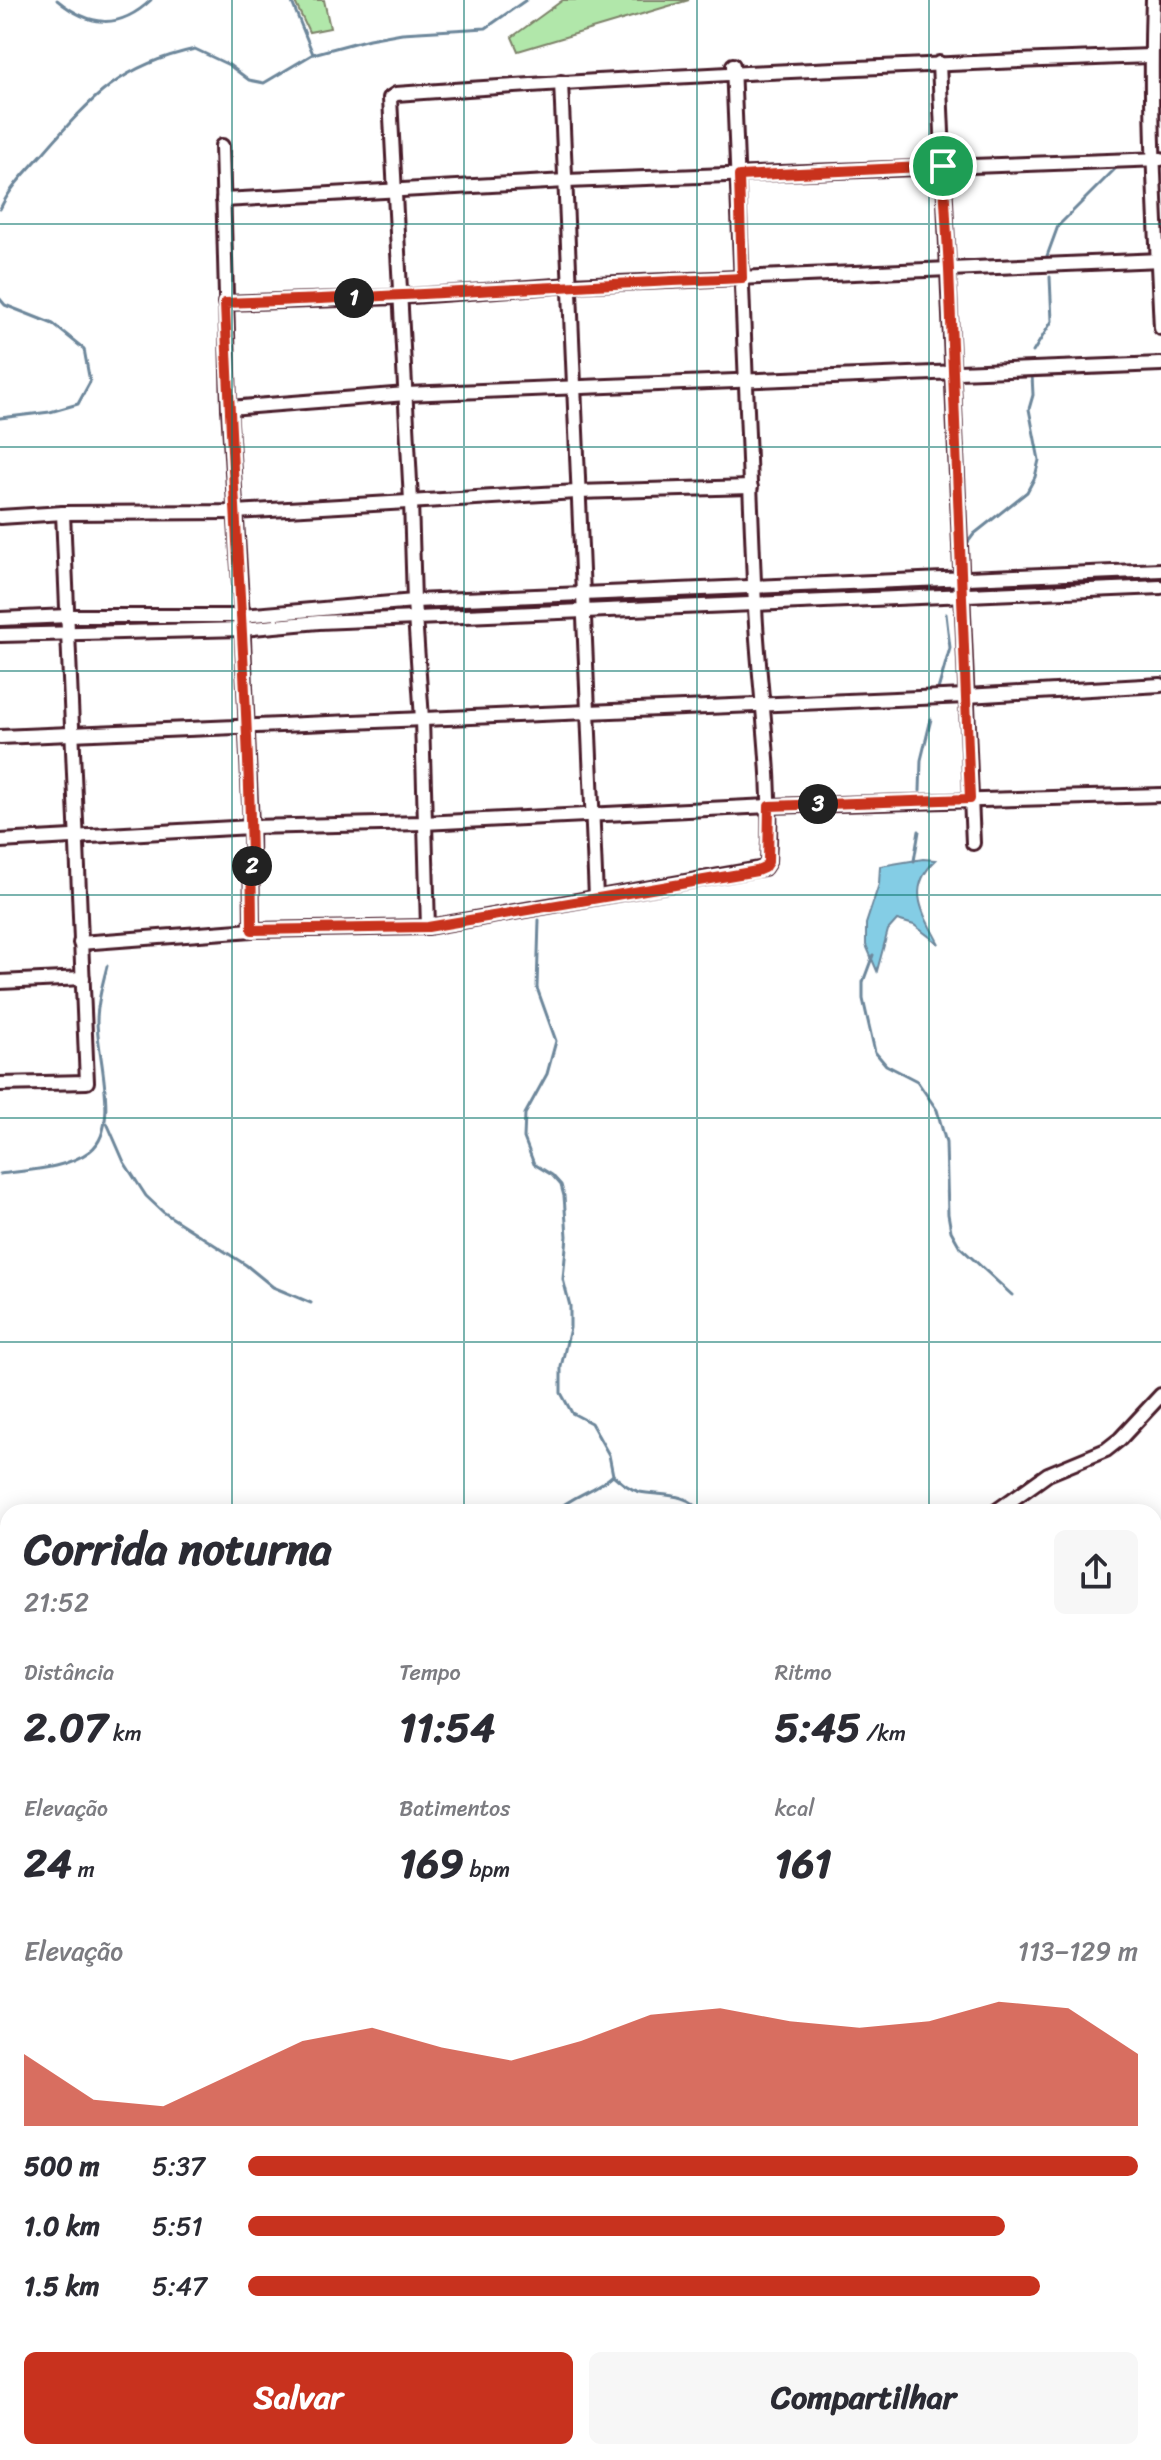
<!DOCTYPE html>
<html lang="pt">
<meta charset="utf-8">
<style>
body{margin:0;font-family:Sriracha,sans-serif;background:#f7f7f7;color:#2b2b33;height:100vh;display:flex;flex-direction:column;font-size:30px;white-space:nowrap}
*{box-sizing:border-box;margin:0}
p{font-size:26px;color:#7c7c81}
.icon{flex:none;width:44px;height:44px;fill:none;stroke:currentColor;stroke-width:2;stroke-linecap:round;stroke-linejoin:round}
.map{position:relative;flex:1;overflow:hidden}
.details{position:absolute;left:0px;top:1504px;width:1162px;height:956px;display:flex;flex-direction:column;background:#fff;border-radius:24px 24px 0 0;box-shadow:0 4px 20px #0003}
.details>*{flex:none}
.pin{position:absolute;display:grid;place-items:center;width:68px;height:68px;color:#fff;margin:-34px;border:4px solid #fff;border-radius:50%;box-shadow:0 2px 8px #0007}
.km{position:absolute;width:40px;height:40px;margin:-20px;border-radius:50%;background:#222;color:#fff;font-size:22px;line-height:40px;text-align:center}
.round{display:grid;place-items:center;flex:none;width:84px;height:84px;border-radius:12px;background:#f7f7f7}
.summary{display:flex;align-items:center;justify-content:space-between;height:136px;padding:0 24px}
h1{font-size:44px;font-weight:700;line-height:60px}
.stats{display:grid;grid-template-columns:repeat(3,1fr);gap:12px;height:136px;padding:8px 24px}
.stats div{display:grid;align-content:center}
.stats b{font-size:40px;font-weight:700}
.stats small{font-size:22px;font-weight:400}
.stats p{font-size:22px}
.chart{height:224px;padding:16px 24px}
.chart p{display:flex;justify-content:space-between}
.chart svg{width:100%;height:144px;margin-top:8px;fill:#c8321e;opacity:.7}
.primary-button{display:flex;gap:16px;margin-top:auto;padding:16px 24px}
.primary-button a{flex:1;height:92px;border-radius:12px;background:#c8321e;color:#fff;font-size:32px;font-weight:700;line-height:92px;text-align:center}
.primary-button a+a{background:#f7f7f7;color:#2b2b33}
ul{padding:0 24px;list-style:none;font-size:26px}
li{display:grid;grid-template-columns:128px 96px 1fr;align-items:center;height:60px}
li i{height:20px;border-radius:10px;background:#c8321e}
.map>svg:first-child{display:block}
</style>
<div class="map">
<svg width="1161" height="2460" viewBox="0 0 1161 2460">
<rect width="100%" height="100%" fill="#fff"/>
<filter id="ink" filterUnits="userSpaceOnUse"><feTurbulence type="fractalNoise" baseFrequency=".0125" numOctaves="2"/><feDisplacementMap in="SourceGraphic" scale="16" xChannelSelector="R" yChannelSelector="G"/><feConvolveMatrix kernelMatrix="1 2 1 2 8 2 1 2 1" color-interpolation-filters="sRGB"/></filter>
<g filter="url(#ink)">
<!-- green -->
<g fill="#b1e7aa" stroke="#7e836a" stroke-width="2">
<polygon points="294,0 324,0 330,28 309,32"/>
<polygon points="563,0 689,0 518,51 512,37"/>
</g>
<!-- water -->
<path fill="#84cde5" stroke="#6d879b" stroke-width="2" d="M923 859 936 860C905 889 923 913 939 944L914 925 897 920 888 930 877 971 866 945V924L879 884 880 866Z"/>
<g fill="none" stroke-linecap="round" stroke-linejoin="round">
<!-- stream -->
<g stroke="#6d879b" stroke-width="3">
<path d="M57 0C90 27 119 30 151 0"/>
<polyline points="291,0 313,54"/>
<path d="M0 209C11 186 28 170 45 151 92 97 121 65 195 49L229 65 249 80 264 83 313 54 369 39 402 33 486 28 526 0"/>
<polyline points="1047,256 1058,226 1116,168"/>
<polyline points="0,299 5,305 53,324 84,349 90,382 78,404 50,412 0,418"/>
<polyline points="1033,352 1052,321 1050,277"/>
<polyline points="965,546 974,534 1027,492 1035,477 1039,460 1029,409 1033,395 1032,375"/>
<polyline points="937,693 950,648 946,614"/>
<polyline points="920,791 921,760 931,719"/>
<polyline points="914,861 919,831"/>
<path d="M539 920 537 988 556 1041 547 1074 525 1114 524 1138 534 1164 552 1175 561 1185 564 1196 567 1236 563 1279 570 1306V1328L561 1367V1393L572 1413 591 1423 609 1455 613 1475C596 1491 572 1495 555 1512"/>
<polyline points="873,955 863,982 863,999 875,1052 886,1065 917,1081 937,1110 946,1143 948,1214 951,1231 960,1247 1012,1295"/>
<polyline points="107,1123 124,1162 146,1196 163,1212 246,1265 273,1287 311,1303"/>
<path d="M0 1174C28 1170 66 1169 90 1151 121 1128 97 1055 97 1021 97 1002 103 983 107 966"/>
<path d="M613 1475C621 1482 629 1489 640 1492 659 1496 690 1492 700 1512"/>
<polyline points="1154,1834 1161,1835"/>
<polyline points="0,2186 8,2205"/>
<polyline points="0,2281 3,2267 1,2249 8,2212"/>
<polyline points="0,2303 8,2315"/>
<polyline points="8,2361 8,2373"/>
<polyline points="53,2452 55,2460"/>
</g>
<defs>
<g id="minor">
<path d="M1153 0C1149 109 1156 219 1161 328"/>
<polyline points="939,63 973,843"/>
<polyline points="561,82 596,897"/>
<polyline points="222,146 229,408 242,616 251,827 252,930"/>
<polyline points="223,200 566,181 1161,159"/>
<polyline points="225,303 399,297 570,285 1161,260"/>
<polyline points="229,408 406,394 1161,364"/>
<polyline points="0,517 63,513 235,512 577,492 751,487"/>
<polyline points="0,619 68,616 242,616 414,601 1161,570"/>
<polyline points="0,635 243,629 319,622 1161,587"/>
<polyline points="0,737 966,696 1161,685"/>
<polyline points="0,841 251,827 423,823 769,806 1161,795"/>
<path d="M428 927 422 719 414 601 411 501 390 98 396 94C647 76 899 65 1151 56"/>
<path d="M80 943 252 930 428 927 764 868 768 862C774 777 759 691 755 607 746 426 741 245 733 65"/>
<polyline points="0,982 83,978"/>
<polyline points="0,1084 87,1082 63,513"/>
<polyline points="995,1512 1048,1474 1106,1450 1120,1439 1161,1395"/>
<polyline points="0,1902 8,1900"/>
</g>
</defs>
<!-- minor casing -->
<use href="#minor" stroke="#4a1f2b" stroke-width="18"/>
<!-- minor -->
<use href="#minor" stroke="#fff" stroke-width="12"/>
</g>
</g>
<g fill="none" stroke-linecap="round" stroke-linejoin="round" filter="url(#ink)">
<defs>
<path id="route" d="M943 166 949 270 970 799 769 806 768 862 764 868 757 871 428 927 252 930C251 721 233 512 225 303 397 297 570 285 742 278L739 176Z"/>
</defs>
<!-- route casing -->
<use href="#route" stroke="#fff" stroke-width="16"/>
<!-- route -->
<use href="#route" stroke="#c8321e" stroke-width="10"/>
</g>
<!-- grid -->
<path fill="none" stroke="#0f766e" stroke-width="2" stroke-opacity="0.55" d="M232 0V1512M464 0V1512M697 0V1512M929 0V1512M0 224H1161M0 447H1161M0 671H1161M0 895H1161M0 1118H1161M0 1342H1161M0 1565H8M1154 1565H1161M0 1789H8M1154 1789H1161M0 2013H8M1154 2013H1161M0 2236H8M1154 2236H1161M232 2452V2460M464 2452V2460M697 2452V2460M929 2452V2460"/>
</svg>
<div class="pin" style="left:943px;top:166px;background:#1e9e55"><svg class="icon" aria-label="arrive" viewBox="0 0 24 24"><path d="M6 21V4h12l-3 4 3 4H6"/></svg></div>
<b class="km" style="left:354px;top:298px">1</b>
<b class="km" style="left:252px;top:866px">2</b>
<b class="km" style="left:818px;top:804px">3</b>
<section class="details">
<div class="summary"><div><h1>Corrida noturna</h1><p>21:52</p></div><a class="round"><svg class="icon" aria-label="share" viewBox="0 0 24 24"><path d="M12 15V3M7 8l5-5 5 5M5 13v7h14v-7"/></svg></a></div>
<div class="stats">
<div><p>Distância</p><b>2.07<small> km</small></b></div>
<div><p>Tempo</p><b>11:54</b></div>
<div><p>Ritmo</p><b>5:45<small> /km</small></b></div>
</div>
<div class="stats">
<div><p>Elevação</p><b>24<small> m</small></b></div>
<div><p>Batimentos</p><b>169<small> bpm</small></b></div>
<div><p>kcal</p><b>161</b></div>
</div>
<div class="chart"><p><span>Elevação</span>113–129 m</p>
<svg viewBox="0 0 160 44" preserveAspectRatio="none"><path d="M0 44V22L10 36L20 38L30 28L40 18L50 14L60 20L70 24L80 18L90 10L100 8L110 12L120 14L130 12L140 6L150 8L160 22V44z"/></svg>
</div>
<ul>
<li><b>500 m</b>5:37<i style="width:100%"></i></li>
<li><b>1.0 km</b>5:51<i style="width:85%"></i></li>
<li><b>1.5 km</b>5:47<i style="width:89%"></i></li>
</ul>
<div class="primary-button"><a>Salvar</a><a>Compartilhar</a></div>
</section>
</div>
